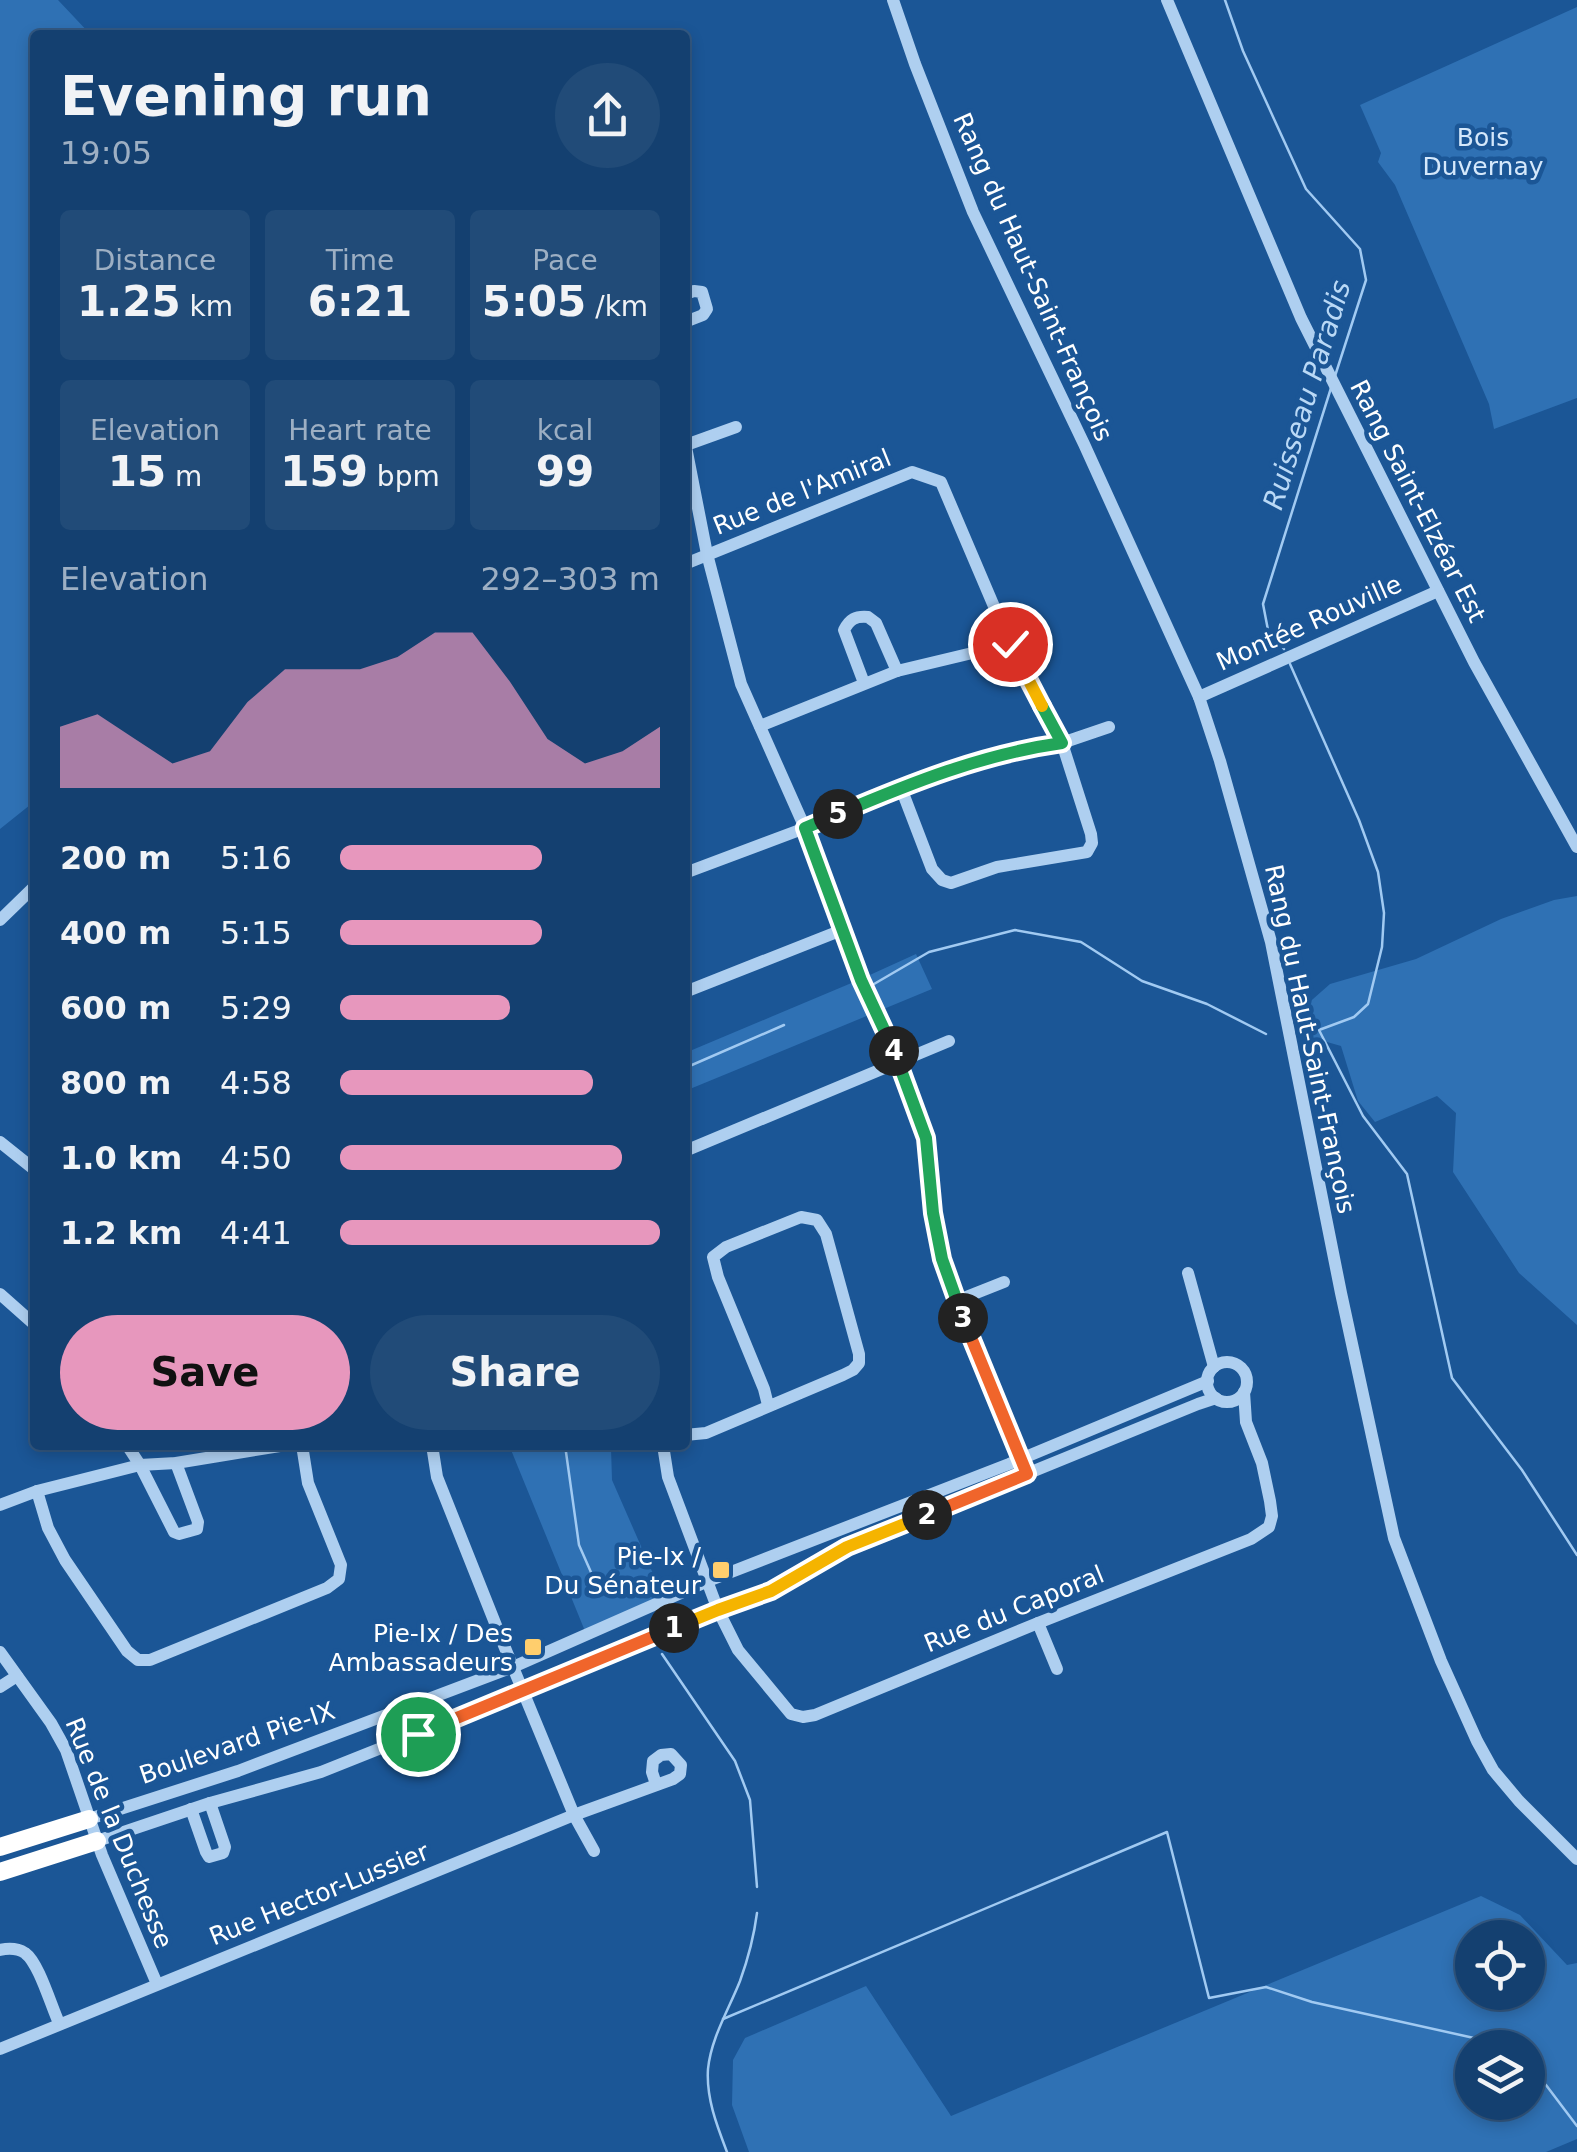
<!DOCTYPE html>
<meta charset="utf-8">
<style>
body{margin:0;font-family:"DejaVu Sans",sans-serif;background:#214b78;color:#f1f3f6;height:100vh;display:flex;flex-direction:column;font-size:38px;white-space:nowrap}
*{box-sizing:border-box;margin:0}
p{font-size:32px;color:#9dafc3}
.icon{flex:none;width:55px;height:55px;fill:none;stroke:currentColor;stroke-width:2;stroke-linecap:round;stroke-linejoin:round}
.map{position:relative;flex:1;overflow:hidden}
.details{position:absolute;left:30px;top:30px;width:660px;height:1420px;display:flex;flex-direction:column;background:#144070;border-radius:10px;box-shadow:0 5px 15px #0003,0 0 0 2px #335983}
.details>*{flex:none}
.controls{position:absolute;left:1455px;top:1920px;display:grid;gap:20px}
.controls a{display:grid;place-items:center;width:90px;height:90px;border-radius:50%;background:#144070;box-shadow:0 5px 15px #0003,0 0 0 2px #335983;font-size:50px}
.pin{position:absolute;display:grid;place-items:center;width:85px;height:85px;color:#fff;margin:-42px;border:5px solid #fff;border-radius:50%;box-shadow:0 2px 10px #0007}
.km{position:absolute;width:50px;height:50px;margin:-25px;border-radius:50%;background:#222;color:#fff;font-size:28px;line-height:50px;text-align:center}
.round{display:grid;place-items:center;flex:none;width:105px;height:105px;border-radius:52px;background:#214b78}
.summary{display:flex;align-items:center;justify-content:space-between;height:170px;padding:0 30px}
h1{font-size:55px;font-weight:800;line-height:75px}
.figures{display:grid;grid-template-columns:repeat(3,1fr);gap:15px;height:170px;padding:10px 30px}
.figures div{display:grid;align-content:center;border-radius:10px;background:#214b78;text-align:center}
.figures b{font-size:42px;font-weight:800}
.figures small{font-size:28px;font-weight:400}
.figures p{font-size:28px}
.chart{height:280px;padding:20px 30px}
.chart p{display:flex;justify-content:space-between}
.chart svg{width:100%;height:180px;margin-top:10px;fill:#e797bd;opacity:.7}
.action{display:flex;gap:20px;margin-top:auto;padding:20px 30px}
.action a{flex:1;height:115px;border-radius:60px;background:#e797bd;color:#111;font-size:40px;font-weight:800;line-height:115px;text-align:center}
.action a+a{background:#214b78;color:#f1f3f6}
ul{padding:0 30px;list-style:none;font-size:32px}
li{display:grid;grid-template-columns:160px 120px 1fr;align-items:center;height:75px}
li i{height:25px;border-radius:12px;background:#e797bd}
.map>svg:first-child{display:block}
</style>
<div class="map">
<svg width="1577" height="2152" viewBox="0 0 1577 2152">
<rect width="100%" height="100%" fill="#1b5696"/>
<!-- green -->
<g fill="#2f71b4" fill-rule="evenodd">
<polygon points="0,0 58,0 91,35 35,35 35,801 0,829"/>
<polygon points="1577,7 1577,398 1494,429 1489,404 1395,185 1378,162 1381,153 1360,105"/>
<polygon points="1577,896 1577,1325 1519,1273 1453,1172 1456,1113 1437,1096 1375,1122 1358,1101 1341,1046 1306,1036 1296,1014 1330,984 1416,959 1501,919 1554,900"/>
<polygon points="916,954 932,989 685,1091 685,1053 861,979"/>
<polygon points="509,1445 631,1445 611,1448 612,1480 665,1601 587,1636"/>
<path d="M1481 1896 1520 1915 1567 1965 1577 1963V2139L1546 2152H749L732 2105 733 2060 745 2038 866 1986 951 2116ZM1472 1938H1528V1992H1472ZM1472 2048H1528V2102H1472Z"/>
</g>
<g fill="none" stroke-linecap="round" stroke-linejoin="round">
<!-- stream -->
<g stroke="#a1caf2" stroke-width="2.5">
<polyline points="1225,0 1243,51 1306,189 1360,249 1366,280 1335,376"/>
<polyline points="1284,649 1268,630 1263,604 1331,388"/>
<polyline points="1290,664 1359,820 1378,872 1384,913 1382,947 1368,1004 1354,1017 1319,1030 1363,1116 1407,1174 1452,1378 1522,1470 1577,1555"/>
<polyline points="874,984 929,952 1015,930 1081,942 1142,981 1207,1004 1266,1034"/>
<polyline points="685,1068 784,1025"/>
<polyline points="565,1445 579,1545 601,1595"/>
<polyline points="662,1654 735,1761 750,1800 757,1887"/>
<polyline points="723,2019 1167,1832 1209,1998 1266,1987 1312,2002 1474,2038 1490,2048"/>
<polyline points="1528,2072 1546,2085 1577,2126"/>
<path d="M727 2152C717 2126 706 2098 708 2069 711 2038 729 2009 740 1981 748 1959 754 1936 757 1913"/>
</g>
<!-- minor -->
<g stroke="#aecff0" stroke-width="12">
<polyline points="893,0 915,64 973,212 1084,444 1199,697 1220,761 1271,942 1341,1293 1394,1538 1441,1661 1477,1741 1493,1770 1519,1801 1577,1859"/>
<polyline points="1167,0 1301,318 1474,662 1577,847"/>
<polyline points="685,294 694,291 702,292 707,309 703,315 685,322"/>
<polyline points="685,442 707,554 741,684 805,828 861,979 878,1013 904,1075 926,1138 933,1213 942,1259 956,1301 1022,1463"/>
<polyline points="686,445 736,427"/>
<polyline points="685,564 912,472 941,482 1010,644 1062,743 1091,834 1092,843 1087,852 997,867 951,883 942,880 932,869 901,788"/>
<path d="M864 683 844 630C850 619 855 616 868 617L876 623 897 671"/>
<polyline points="1199,697 1438,591"/>
<polyline points="760,726 897,671 1010,644"/>
<polyline points="685,873 805,828 901,788 979,760 1062,743 1109,727"/>
<polyline points="0,920 35,886"/>
<polyline points="685,992 842,930"/>
<polyline points="0,1142 35,1170"/>
<polyline points="685,1151 949,1041"/>
<polyline points="1188,1273 1214,1367"/>
<polyline points="0,1294 35,1325"/>
<polyline points="956,1301 1004,1282"/>
<circle cx="1227" cy="1382" r="20"/>
<polyline points="685,1435 706,1433 843,1375 853,1370 859,1363 859,1354 826,1234 817,1220 801,1217 726,1247 713,1257 718,1277 764,1389 768,1405"/>
<polyline points="127,1445 140,1465 174,1532 179,1534 197,1529 198,1522 176,1463"/>
<polyline points="432,1445 437,1477 503,1643 574,1815 594,1851"/>
<polyline points="663,1445 668,1477 718,1610 738,1650 791,1714 803,1717 815,1715 1038,1623 1251,1539 1269,1527 1272,1516 1270,1501 1262,1463 1246,1422 1244,1392"/>
<polyline points="37,1491 48,1528 65,1560 127,1651 138,1660 150,1660 327,1588 339,1579 341,1565 308,1483 302,1445"/>
<polyline points="0,1505 37,1491 140,1465 176,1463 286,1445"/>
<polyline points="1038,1623 1057,1669"/>
<polyline points="0,1652 51,1723 66,1750 102,1855 157,1984"/>
<polyline points="0,1687 17,1676"/>
<polyline points="191,1809 206,1852 209,1857 223,1853 225,1847 210,1803"/>
<polyline points="89,1819 238,1771 513,1667 708,1581 1009,1464 1208,1381"/>
<polyline points="97,1841 210,1803 321,1772 524,1691 718,1610 771,1591 847,1547 1198,1404 1216,1398"/>
<path d="M0 1950C9 1948 17 1948 25 1953 39 1963 51 2006 59 2023"/>
<polyline points="0,2049 574,1815 673,1779 680,1774 681,1765 671,1754 661,1755 653,1761 652,1772 656,1784"/>
</g>
<!-- highway -->
<g stroke="#fff" stroke-width="18">
<polyline points="0,1847 89,1819"/>
<polyline points="0,1872 97,1841"/>
</g>
</g>
<g fill="none" stroke-linecap="round" stroke-linejoin="round">
<defs>
<polyline id="split-1" points="418,1734 674,1628"/>
<polyline id="split-2" points="674,1628 718,1610 771,1591 847,1547 927,1515"/>
<polyline id="split-3" points="927,1515 1027,1474 963,1318"/>
<polyline id="split-4" points="894,1051 926,1138 933,1213 942,1259 963,1318"/>
<polyline id="split-5" points="838,814 805,828 861,980 894,1051"/>
<path id="split-6" d="M838 814C911 783 983 754 1062 743L1042 706"/>
<polyline id="split-7" points="1010,644 1042,706"/>
</defs>
<!-- split-1 casing -->
<use href="#split-1" stroke="#fff" stroke-width="20"/>
<!-- split-2 casing -->
<use href="#split-2" stroke="#fff" stroke-width="20"/>
<!-- split-3 casing -->
<use href="#split-3" stroke="#fff" stroke-width="20"/>
<!-- split-4 casing -->
<use href="#split-4" stroke="#fff" stroke-width="20"/>
<!-- split-5 casing -->
<use href="#split-5" stroke="#fff" stroke-width="20"/>
<!-- split-6 casing -->
<use href="#split-6" stroke="#fff" stroke-width="20"/>
<!-- split-7 casing -->
<use href="#split-7" stroke="#fff" stroke-width="20"/>
<!-- split-1 -->
<use href="#split-1" stroke="#f0652b" stroke-width="12"/>
<!-- split-2 -->
<use href="#split-2" stroke="#f5b400" stroke-width="12"/>
<!-- split-3 -->
<use href="#split-3" stroke="#f0652b" stroke-width="12"/>
<!-- split-4 -->
<use href="#split-4" stroke="#22a559" stroke-width="12"/>
<!-- split-5 -->
<use href="#split-5" stroke="#22a559" stroke-width="12"/>
<!-- split-6 -->
<use href="#split-6" stroke="#22a559" stroke-width="12"/>
<!-- split-7 -->
<use href="#split-7" stroke="#f5b400" stroke-width="12"/>
</g>
<!-- markers -->
<g fill="#ffce6d" stroke="#1b5696" stroke-width="4">
<rect x="711" y="1560" width="20" height="20" rx="5"/>
<rect x="523" y="1637" width="20" height="20" rx="5"/>
</g>
<g text-anchor="middle" dominant-baseline="central" stroke-width="9" stroke-linejoin="round" paint-order="stroke">
<!-- park labels -->
<g font-size="25" fill="#d5e8fb" stroke="#1b5696">
<text x="1483" y="137">Bois<tspan x="1483" dy="29">Duvernay</tspan></text>
</g>
<!-- street labels -->
<g font-size="25" fill="#fff" stroke="#1b5696">
<text transform="translate(1033 277) rotate(66)">Rang du Haut-Saint-François</text>
<text transform="translate(802 492) rotate(-22)">Rue de l'Amiral</text>
<text transform="translate(1418 501) rotate(63)">Rang Saint-Elzéar Est</text>
<text transform="translate(1309 623) rotate(-24)">Montée Rouville</text>
<text transform="translate(1310 1039) rotate(78)">Rang du Haut-Saint-François</text>
<text transform="translate(1014 1609) rotate(-22)">Rue du Caporal</text>
<text transform="translate(237 1743) rotate(-19)">Boulevard Pie-IX</text>
<text transform="translate(119 1833) rotate(68)">Rue de la Duchesse</text>
<text transform="translate(319 1894) rotate(-22)">Rue Hector-Lussier</text>
</g>
<!-- poi labels -->
<g font-size="25" fill="#fff" stroke="#1b5696" text-anchor="end">
<text x="701" y="1556">Pie-Ix /<tspan x="701" dy="29">Du Sénateur</tspan></text>
<text x="513" y="1633">Pie-Ix / Des<tspan x="513" dy="29">Ambassadeurs</tspan></text>
</g>
<!-- water labels -->
<g font-size="28" font-style="italic" fill="#bad9f6" stroke="#1b5696">
<text transform="translate(1307 395) rotate(-73)">Ruisseau Paradis</text>
</g>
</g>
</svg>
<div class="controls">
<a><svg class="icon" aria-label="locate" viewBox="0 0 24 24"><circle cx="12" cy="12" r="6"/><path d="M12 2v4M12 18v4M2 12h4M18 12h4"/></svg></a>
<a><svg class="icon" aria-label="layers" viewBox="0 0 24 24"><path d="M12 4l9 5-9 5-9-5zM3 14l9 5 9-5"/></svg></a>
</div>
<div class="pin" style="left:418px;top:1734px;background:#1e9e55"><svg class="icon" aria-label="arrive" viewBox="0 0 24 24"><path d="M6 21V4h12l-3 4 3 4H6"/></svg></div>
<div class="pin" style="left:1010px;top:644px;background:#d93025"><svg class="icon" aria-label="check" viewBox="0 0 24 24"><path d="M5 12l5 5 9-10"/></svg></div>
<b class="km" style="left:674px;top:1628px">1</b>
<b class="km" style="left:927px;top:1515px">2</b>
<b class="km" style="left:963px;top:1318px">3</b>
<b class="km" style="left:894px;top:1051px">4</b>
<b class="km" style="left:838px;top:814px">5</b>
<section class="details">
<div class="summary"><div><h1>Evening run</h1><p>19:05</p></div><a class="round"><svg class="icon" aria-label="share" viewBox="0 0 24 24"><path d="M12 15V3M7 8l5-5 5 5M5 13v7h14v-7"/></svg></a></div>
<div class="figures">
<div><p>Distance</p><b>1.25<small> km</small></b></div>
<div><p>Time</p><b>6:21</b></div>
<div><p>Pace</p><b>5:05<small> /km</small></b></div>
</div>
<div class="figures">
<div><p>Elevation</p><b>15<small> m</small></b></div>
<div><p>Heart rate</p><b>159<small> bpm</small></b></div>
<div><p>kcal</p><b>99</b></div>
</div>
<div class="chart"><p><span>Elevation</span>292–303 m</p>
<svg viewBox="0 0 160 44" preserveAspectRatio="none"><path d="M0 44V29L10 26L20 32L30 38L40 35L50 23L60 15L70 15L80 15L90 12L100 6L110 6L120 18L130 32L140 38L150 35L160 29V44z"/></svg>
</div>
<ul>
<li><b>200 m</b>5:16<i style="width:63%"></i></li>
<li><b>400 m</b>5:15<i style="width:63%"></i></li>
<li><b>600 m</b>5:29<i style="width:53%"></i></li>
<li><b>800 m</b>4:58<i style="width:79%"></i></li>
<li><b>1.0 km</b>4:50<i style="width:88%"></i></li>
<li><b>1.2 km</b>4:41<i style="width:100%"></i></li>
</ul>
<div class="action"><a>Save</a><a>Share</a></div>
</section>
</div>
